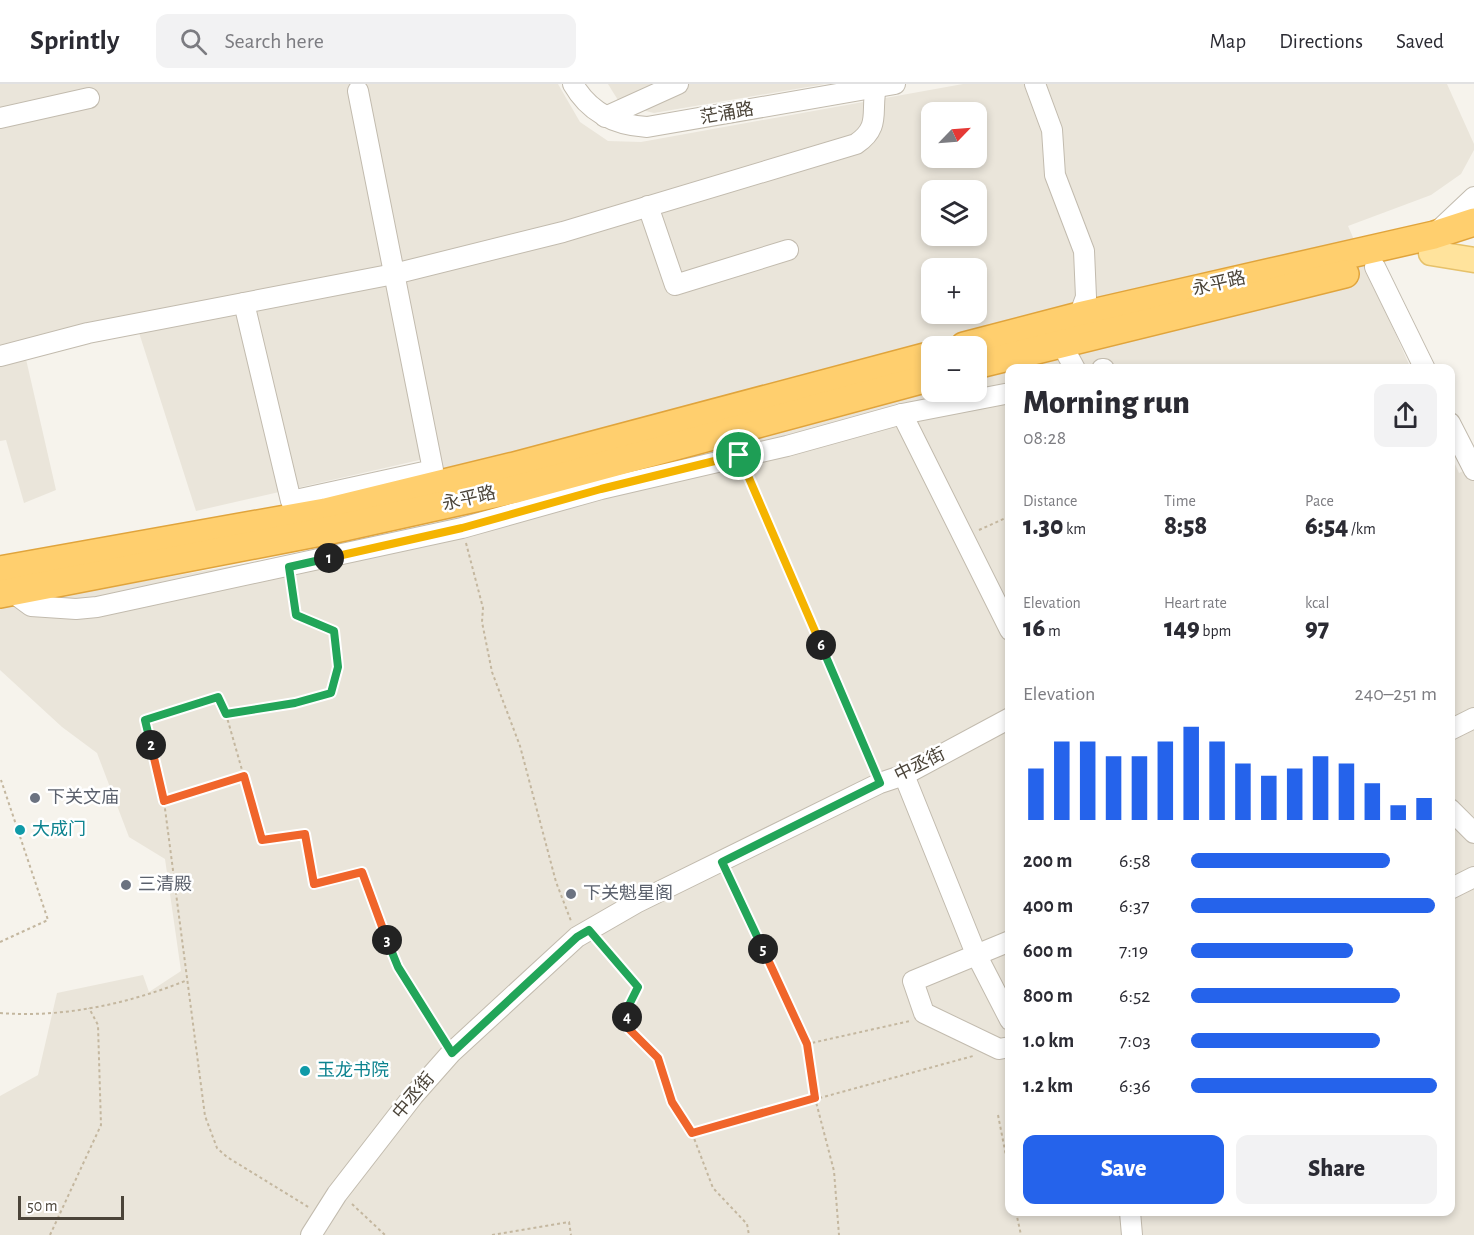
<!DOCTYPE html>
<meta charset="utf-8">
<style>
body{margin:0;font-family:"Alegreya Sans","Noto Sans SC",sans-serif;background:#f2f2f3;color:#2b2b33;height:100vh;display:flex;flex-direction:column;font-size:22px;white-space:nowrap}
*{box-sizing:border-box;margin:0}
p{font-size:20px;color:#7c7c81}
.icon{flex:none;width:33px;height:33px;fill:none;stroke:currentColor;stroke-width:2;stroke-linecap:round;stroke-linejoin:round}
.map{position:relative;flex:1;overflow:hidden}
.panel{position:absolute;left:1005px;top:280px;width:450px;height:852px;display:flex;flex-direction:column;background:#fff;border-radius:12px;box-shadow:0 3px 9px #0003}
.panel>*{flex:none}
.needle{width:39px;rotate:65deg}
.tools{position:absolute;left:921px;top:18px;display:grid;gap:12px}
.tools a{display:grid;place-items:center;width:66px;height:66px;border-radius:12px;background:#fff;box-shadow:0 3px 9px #0003;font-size:30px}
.scale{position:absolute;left:18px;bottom:15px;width:106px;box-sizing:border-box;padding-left:6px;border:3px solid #4b4439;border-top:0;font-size:16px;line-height:21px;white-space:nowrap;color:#4b4439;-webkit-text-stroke:4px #fff;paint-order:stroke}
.pin{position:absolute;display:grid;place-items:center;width:51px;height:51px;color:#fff;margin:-26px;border:3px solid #fff;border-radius:50%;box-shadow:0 2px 6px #0007}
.km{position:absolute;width:30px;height:30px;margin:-15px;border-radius:50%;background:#222;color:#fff;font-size:16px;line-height:30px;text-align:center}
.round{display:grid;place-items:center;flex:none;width:63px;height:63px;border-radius:12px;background:#f2f2f3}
.head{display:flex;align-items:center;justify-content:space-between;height:102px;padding:0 18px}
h1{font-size:33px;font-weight:800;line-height:45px}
.figures{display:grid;grid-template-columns:repeat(3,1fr);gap:9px;height:102px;padding:6px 18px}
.figures div{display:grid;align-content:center}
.figures b{font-size:26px;font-weight:800}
.figures small{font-size:16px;font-weight:400}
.figures p{font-size:16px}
.chart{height:168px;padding:12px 18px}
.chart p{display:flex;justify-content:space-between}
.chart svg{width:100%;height:108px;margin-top:6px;stroke:#2563eb;stroke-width:6}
.cta{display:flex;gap:12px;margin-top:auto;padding:12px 18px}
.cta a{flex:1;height:69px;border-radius:12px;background:#2563eb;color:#fff;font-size:24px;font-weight:800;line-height:69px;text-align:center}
.cta a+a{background:#f2f2f3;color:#2b2b33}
ul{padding:0 18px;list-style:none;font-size:20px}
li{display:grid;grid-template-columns:96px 72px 1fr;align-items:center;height:45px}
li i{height:15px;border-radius:8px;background:#2563eb}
header{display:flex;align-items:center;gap:36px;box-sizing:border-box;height:84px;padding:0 30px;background:#fff;border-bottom:2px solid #e1e1e2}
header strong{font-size:28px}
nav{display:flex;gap:33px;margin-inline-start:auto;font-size:21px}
.search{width:420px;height:54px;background:#f2f2f3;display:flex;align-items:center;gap:15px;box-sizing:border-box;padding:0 21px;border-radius:12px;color:#7c7c81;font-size:22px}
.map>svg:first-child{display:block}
</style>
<header>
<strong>Sprintly</strong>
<div class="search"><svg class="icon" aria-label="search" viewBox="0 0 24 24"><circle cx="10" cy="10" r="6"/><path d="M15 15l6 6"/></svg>Search here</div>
<nav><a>Map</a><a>Directions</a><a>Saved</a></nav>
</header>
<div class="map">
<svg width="1474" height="1151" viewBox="0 0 1474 1151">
<rect width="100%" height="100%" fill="#f6f3ec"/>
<!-- residential -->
<g fill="#eae5da" fill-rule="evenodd">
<path d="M0 0H558L580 38 608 57 641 58 963 0H1447L1474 60V66L1461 90 1431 111 1348 142 1411 285H1010V1128H1450L1451 371 1459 389 1474 382V1151H0V1012L38 991 57 909 143 891 149 908 181 887 165 775 129 753 97 669 62 643 0 586V522L439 446 424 375 196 427 134 233 23 262 56 406 24 419 6 356 0 357ZM932 28H976V74H932ZM932 106H976V152H932ZM932 184H976V230H932ZM932 262H976V308H932Z"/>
<polygon points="608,0 825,0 654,29 621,21"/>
</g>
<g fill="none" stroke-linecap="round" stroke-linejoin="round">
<defs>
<g id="minor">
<path d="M573 0C589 28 615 41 647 43L895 0"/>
<polyline points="1035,0 1052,46 1055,91 1084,167 1086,213 1079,232"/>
<polyline points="605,33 678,0"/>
<polyline points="0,34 89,14"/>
<polyline points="648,122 675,201 788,166"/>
<polyline points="1439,146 1474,113"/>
<polyline points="1375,183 1425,285"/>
<polyline points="244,219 291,417 433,386 358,7"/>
<polyline points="1061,259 1075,285"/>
<path d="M0 272 88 249 394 190 563 148 856 60C883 42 869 25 877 0"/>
<polyline points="1102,285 1104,285"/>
<polyline points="902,330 1010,546"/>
<polyline points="1450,339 1474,386"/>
<polyline points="12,508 31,522 76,525 97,523 462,444 601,405 787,362 902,330 1010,309"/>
<polyline points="1450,646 1474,634"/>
<polyline points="904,691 976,870 1010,936"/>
<polyline points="1450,725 1474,749"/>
<polyline points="1450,805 1474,793"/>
<polyline points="1010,857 913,897 924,929 999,965 1010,963"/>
<polyline points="1130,1128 1132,1151"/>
<polyline points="311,1151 337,1110 413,1012 451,969 577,853 636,819 880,699 904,691 1010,634"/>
</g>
<polyline id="major" points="1431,169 1474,176"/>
<g id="highway">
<polyline points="964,262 1079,232 1434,151 1474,138"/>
<polyline points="976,281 1345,190"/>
<polyline points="0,486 325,428 514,382 932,271"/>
<polyline points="0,510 326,447 516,405 932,293"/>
</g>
</defs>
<!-- minor casing -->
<use href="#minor" stroke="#c2bbae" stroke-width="22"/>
<!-- major casing -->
<use href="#major" stroke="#e6c16a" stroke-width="27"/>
<!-- highway casing -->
<use href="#highway" stroke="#e0a43c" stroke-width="30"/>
<!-- path -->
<g stroke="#c4b79f" stroke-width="2" stroke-dasharray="3 3" stroke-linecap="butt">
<polyline points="746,387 873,683"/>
<polyline points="979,446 1010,432"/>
<polyline points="466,459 483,524 482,538 492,588 520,662 556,798 571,837"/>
<polyline points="291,497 296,531 334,547 338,583 331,609 295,619 226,630 218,613 145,636 164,717 205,1032 217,1064 227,1073 310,1124"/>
<polyline points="226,630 262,756 305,750 314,800 362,788 398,883 442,953"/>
<polyline points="164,717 244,692"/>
<polyline points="728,791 807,960 910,937"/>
<polyline points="0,858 48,836 1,696"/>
<polyline points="601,859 638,903 626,926 629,946 658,973 672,1019 692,1049 713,1104 747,1140 749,1151"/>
<path d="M0 929C63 934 127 920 185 897"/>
<polyline points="807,960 815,1014 834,1087 839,1151"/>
<polyline points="998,1031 1010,1092"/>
<polyline points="692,1049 973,972"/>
<polyline points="352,1120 385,1151"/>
<polyline points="1016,1128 1021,1151"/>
<polyline points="50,1151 101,1041 98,941 89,924"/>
<polyline points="492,1151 569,1138 571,1151"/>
</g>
<!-- minor -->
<use href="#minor" stroke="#fff" stroke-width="20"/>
<!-- major -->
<use href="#major" stroke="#ffe39c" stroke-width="24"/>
<!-- highway -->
<use href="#highway" stroke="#ffcf6e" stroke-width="27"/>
</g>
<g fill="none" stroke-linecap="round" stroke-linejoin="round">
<defs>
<polyline id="split-1" points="329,474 462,444 601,405 739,371"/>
<polyline id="split-2" points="151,661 145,636 218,613 226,630 295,619 331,609 338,583 334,547 296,531 289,483 329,474"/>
<polyline id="split-3" points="151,661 164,717 244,692 262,756 305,750 314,800 362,788 387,856"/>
<polyline id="split-4" points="387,856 398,883 452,969 577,853 589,846 638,903 626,927 627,933"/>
<polyline id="split-5" points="627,933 629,945 658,974 672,1018 692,1049 815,1014 807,960 763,865"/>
<polyline id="split-6" points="763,865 722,778 880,699 821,561"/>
<polyline id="split-7" points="739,371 821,561"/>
</defs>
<!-- split-1 casing -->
<use href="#split-1" stroke="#fff" stroke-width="12"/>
<!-- split-2 casing -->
<use href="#split-2" stroke="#fff" stroke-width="12"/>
<!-- split-3 casing -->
<use href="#split-3" stroke="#fff" stroke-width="12"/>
<!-- split-4 casing -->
<use href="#split-4" stroke="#fff" stroke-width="12"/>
<!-- split-5 casing -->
<use href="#split-5" stroke="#fff" stroke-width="12"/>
<!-- split-6 casing -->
<use href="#split-6" stroke="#fff" stroke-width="12"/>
<!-- split-7 casing -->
<use href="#split-7" stroke="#fff" stroke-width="12"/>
<!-- split-1 -->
<use href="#split-1" stroke="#f5b400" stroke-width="8"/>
<!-- split-2 -->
<use href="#split-2" stroke="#22a559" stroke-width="8"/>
<!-- split-3 -->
<use href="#split-3" stroke="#f0652b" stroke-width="8"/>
<!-- split-4 -->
<use href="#split-4" stroke="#22a559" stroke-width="8"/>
<!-- split-5 -->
<use href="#split-5" stroke="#f0652b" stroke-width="8"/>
<!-- split-6 -->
<use href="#split-6" stroke="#22a559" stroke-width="8"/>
<!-- split-7 -->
<use href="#split-7" stroke="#f5b400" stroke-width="8"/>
</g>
<!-- markers -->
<g fill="#6b7280" stroke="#fff" stroke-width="2">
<circle cx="35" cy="714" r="6"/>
<circle cx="126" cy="801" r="6"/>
<circle cx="571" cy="810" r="6"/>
</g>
<g fill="#0f9aa8" stroke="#fff" stroke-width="2">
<circle cx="20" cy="746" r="6"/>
<circle cx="305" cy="987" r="6"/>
</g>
<g text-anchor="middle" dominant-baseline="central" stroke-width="5" stroke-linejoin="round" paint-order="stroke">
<!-- street labels -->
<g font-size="18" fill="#4b4439" stroke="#fff">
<text transform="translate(727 30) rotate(-10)">茫涌路</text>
<text transform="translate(1219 200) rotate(-13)">永平路</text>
<text transform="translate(469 415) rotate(-13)">永平路</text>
<text transform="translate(920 681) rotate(-26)">中丞街</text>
<text transform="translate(414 1012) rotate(-50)">中丞街</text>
</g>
<!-- worship labels -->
<g font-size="18" fill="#5b616d" stroke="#fff" text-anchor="start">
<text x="47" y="714">下关文庙</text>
<text x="138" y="801">三清殿</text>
<text x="583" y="810">下关魁星阁</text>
</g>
<!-- culture labels -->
<g font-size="18" fill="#0d838f" stroke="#fff" text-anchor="start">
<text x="32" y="746">大成门</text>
<text x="317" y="987">玉龙书院</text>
</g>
</g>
</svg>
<div class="tools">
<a><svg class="needle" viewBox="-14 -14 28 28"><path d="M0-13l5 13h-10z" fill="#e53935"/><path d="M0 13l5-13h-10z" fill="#7c7c81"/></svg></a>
<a><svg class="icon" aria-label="layers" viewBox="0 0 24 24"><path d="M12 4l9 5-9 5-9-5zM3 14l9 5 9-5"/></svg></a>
<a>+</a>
<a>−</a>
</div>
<div class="scale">50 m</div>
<div class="pin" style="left:739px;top:371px;background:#1e9e55"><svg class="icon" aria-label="arrive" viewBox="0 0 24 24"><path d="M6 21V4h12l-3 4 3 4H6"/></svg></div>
<b class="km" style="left:329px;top:474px">1</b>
<b class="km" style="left:151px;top:661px">2</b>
<b class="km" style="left:387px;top:856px">3</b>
<b class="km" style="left:627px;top:933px">4</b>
<b class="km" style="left:763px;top:865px">5</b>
<b class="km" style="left:821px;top:561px">6</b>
<section class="panel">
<div class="head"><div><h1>Morning run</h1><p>08:28</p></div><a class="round"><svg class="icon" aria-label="share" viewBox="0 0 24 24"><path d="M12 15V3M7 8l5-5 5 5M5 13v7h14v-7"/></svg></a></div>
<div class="figures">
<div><p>Distance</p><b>1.30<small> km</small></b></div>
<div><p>Time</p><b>8:58</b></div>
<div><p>Pace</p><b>6:54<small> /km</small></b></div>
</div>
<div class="figures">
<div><p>Elevation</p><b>16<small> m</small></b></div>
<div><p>Heart rate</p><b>149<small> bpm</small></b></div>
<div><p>kcal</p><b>97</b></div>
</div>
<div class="chart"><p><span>Elevation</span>240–251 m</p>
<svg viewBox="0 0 160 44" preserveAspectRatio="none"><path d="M5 44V23M15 44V12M25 44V12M35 44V18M45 44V18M55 44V12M65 44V6M75 44V12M85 44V21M95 44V26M105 44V23M115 44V18M125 44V21M135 44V29M145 44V38M155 44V35"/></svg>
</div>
<ul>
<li><b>200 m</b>6:58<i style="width:81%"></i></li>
<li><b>400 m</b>6:37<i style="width:99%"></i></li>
<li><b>600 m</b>7:19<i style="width:66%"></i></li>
<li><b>800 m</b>6:52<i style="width:85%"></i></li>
<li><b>1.0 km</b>7:03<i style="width:77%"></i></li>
<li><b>1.2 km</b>6:36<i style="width:100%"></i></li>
</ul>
<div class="cta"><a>Save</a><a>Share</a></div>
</section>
</div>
